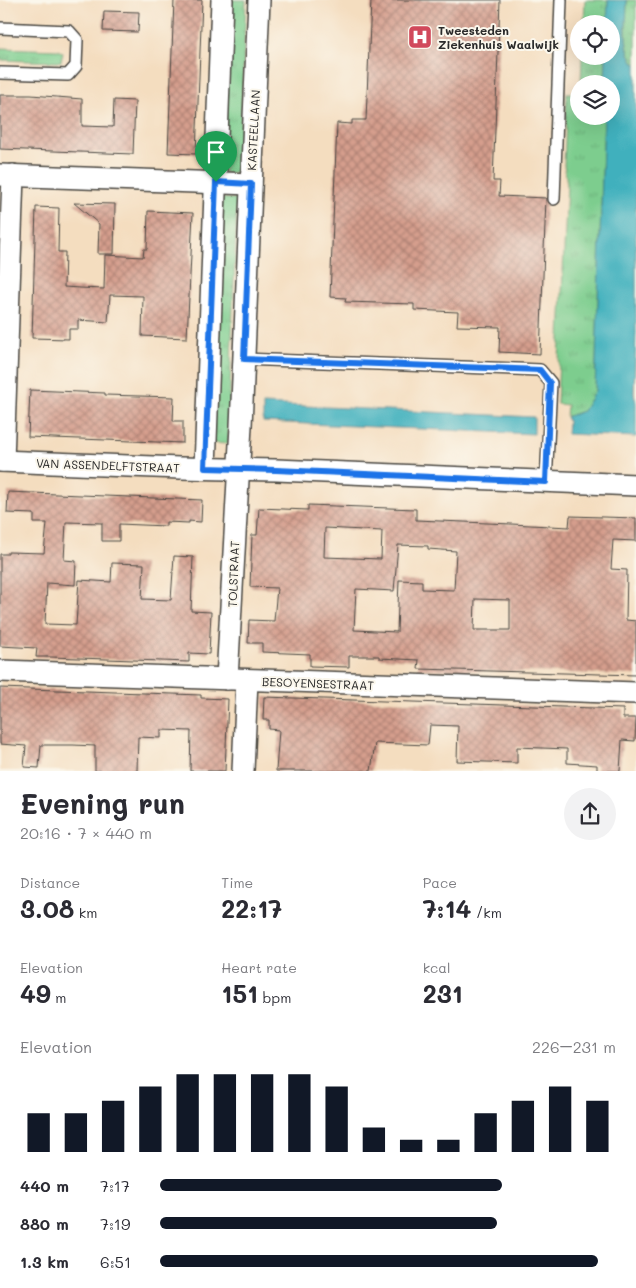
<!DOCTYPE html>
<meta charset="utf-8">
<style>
body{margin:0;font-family:Mali,sans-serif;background:#f2f2f3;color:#2b2b33;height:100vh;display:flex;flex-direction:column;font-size:19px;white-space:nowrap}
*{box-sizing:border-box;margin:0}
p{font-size:16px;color:#7c7c81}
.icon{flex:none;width:28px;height:28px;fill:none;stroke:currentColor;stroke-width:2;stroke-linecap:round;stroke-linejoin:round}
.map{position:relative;height:771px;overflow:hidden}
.drawer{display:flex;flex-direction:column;background:#fff;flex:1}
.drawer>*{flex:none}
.fabs{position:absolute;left:570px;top:15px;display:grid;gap:10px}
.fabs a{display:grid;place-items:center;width:50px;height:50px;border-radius:50%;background:#fff;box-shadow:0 5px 20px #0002;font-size:25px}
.pin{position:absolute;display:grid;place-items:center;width:42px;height:42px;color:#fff;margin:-51px -21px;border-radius:50% 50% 50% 0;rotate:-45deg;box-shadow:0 0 5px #0007}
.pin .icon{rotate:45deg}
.round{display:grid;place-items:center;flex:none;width:52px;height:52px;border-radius:26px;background:#f2f2f3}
.summary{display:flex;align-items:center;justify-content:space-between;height:85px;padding:0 20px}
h1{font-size:28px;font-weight:700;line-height:38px}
.stats{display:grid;grid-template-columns:repeat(3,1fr);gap:8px;height:85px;padding:5px 20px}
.stats div{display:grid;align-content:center}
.stats b{font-size:25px;font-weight:700}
.stats small{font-size:14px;font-weight:400}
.stats p{font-size:14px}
.chart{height:140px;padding:10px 20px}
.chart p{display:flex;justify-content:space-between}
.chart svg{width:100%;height:90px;margin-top:5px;stroke:#111827;stroke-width:6}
ul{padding:0 20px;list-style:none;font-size:16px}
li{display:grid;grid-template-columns:80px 60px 1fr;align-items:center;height:38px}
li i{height:12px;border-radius:6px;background:#111827}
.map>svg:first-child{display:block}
</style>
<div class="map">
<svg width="636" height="771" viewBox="0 0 636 771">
<defs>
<pattern id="grass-tufts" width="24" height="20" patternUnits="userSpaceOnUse" patternTransform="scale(1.25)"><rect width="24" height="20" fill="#7dcd8e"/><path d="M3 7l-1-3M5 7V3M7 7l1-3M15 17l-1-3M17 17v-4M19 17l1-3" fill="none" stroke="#6cb07b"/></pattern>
<pattern id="building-cross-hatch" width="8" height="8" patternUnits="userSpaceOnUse" patternTransform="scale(1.25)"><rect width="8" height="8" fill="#d59e8d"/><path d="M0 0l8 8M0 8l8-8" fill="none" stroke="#ad8173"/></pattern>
</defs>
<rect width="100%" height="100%" fill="#fbf7ec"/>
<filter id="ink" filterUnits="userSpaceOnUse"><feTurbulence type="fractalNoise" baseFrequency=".02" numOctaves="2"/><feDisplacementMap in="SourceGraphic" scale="10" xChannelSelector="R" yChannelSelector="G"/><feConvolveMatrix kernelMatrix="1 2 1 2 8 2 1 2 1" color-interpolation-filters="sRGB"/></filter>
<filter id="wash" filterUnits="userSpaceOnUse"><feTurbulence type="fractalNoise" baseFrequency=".0096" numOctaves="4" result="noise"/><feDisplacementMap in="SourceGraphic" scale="20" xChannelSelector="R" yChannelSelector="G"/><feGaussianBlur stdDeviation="1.12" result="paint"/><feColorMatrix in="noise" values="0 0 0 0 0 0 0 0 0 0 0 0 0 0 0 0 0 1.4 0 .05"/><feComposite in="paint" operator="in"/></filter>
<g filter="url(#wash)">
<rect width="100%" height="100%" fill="#f4ddbf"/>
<!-- grass -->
<g fill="url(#grass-tufts)" stroke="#547c5c">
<polygon points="228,0 246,0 239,166 236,172 229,174 224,172"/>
<polygon points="585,0 608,0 607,24 584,24"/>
<path d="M627 0H636V65C621 48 627 22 627 0Z"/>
<polygon points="0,48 58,50 63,53 61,61 57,62 0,60"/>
<polygon points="582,56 606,56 605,84 581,84"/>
<polygon points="567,93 579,93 579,116 604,116 595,391 583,411 566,417 567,405 557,404 567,184 564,165"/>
<polygon points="222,198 237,199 228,444 212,443"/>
</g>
<!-- water -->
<g fill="#41b0bd" stroke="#366e74">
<path d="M608 0H627C627 22 621 48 636 65V333L634 393 636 403V437L567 434 568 421 566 417 583 411 595 391 604 116H611V84H605L606 56H611V24H607Z"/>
<polygon points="263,404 534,417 534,434 263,422"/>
</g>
<g id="blocks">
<!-- building -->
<g fill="url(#building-cross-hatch)" fill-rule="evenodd">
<polygon points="174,0 202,0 196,154 168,153"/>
<polygon points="371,0 500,0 493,181 500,181 499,196 546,198 540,354 499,352 500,327 457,326 458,312 414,310 414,304 345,302 346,298 330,297 337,123 352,124 352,120 366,120"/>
<polygon points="104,11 139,12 138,32 103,31"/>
<polygon points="0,95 31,95 82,99 82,126 113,127 114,100 135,101 133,154 0,149"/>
<polygon points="74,203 115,204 114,254 98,254 99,224"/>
<polygon points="36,207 59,208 58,252 65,252 64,287 80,288 104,289 105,255 143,257 144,249 147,249 148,211 193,213 187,338 142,336 143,296 110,295 108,322 78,320 78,329 69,329 69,339 32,338"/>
<polygon points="30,390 105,393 105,395 174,397 173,421 183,421 183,443 28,437"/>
<polygon points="8,492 202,500 201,522 189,521 189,523 166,522 166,526 119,524 119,541 102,541 102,523 66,522 64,560 76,561 75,585 47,583 45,624 76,625 79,580 111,582 112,563 144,564 142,599 171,600 174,556 193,557 191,611 211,612 209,654 189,653 189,662 51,657 36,657 37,648 0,646 0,554 8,554 8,552 44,553 47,523 34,523 34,514 7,513"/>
<path d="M308 505 416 509V520L511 524 569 527 570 516 636 518V541L613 540 611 569 627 570 626 620 636 621V675L418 669 419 660 379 658V656H349V667L310 666V654L262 652V643H248L249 620 274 621 277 588 250 587 252 535H257L259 508 308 510ZM325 528 382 531 381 559 324 557ZM398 545 428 546V549L456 551 454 590 422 589V581L399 580 397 632 354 630 356 589 394 591ZM475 599 510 600V630H474Z"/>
<polygon points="0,688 201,695 201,698 228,699 225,771 190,771 191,731 161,730 161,738 138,737 137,771 95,771 95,746 73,745 41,745 39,768 24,767 26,746 0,744"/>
<polygon points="264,697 623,709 623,718 636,718 635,741 622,740 620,771 597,771 597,765 567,763 567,749 517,747 517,763 457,761 458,726 430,725 428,745 375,743 371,771 276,771 279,730 269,729 269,720 263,720"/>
</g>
</g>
</g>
<g filter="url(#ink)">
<use href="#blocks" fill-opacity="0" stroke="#494641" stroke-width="1"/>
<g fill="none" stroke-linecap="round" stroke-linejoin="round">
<defs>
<g id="service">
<polyline points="0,28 69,31 77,40 76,66 68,75 0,73"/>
<polyline points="554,199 561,0"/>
<polyline points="244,359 540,370 551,383 546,482"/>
</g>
<g id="minor">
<polyline points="0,175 251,184"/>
<polyline points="0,461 180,468 276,470 636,485"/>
<polyline points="3,461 13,175"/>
<polyline points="205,468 222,0"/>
<polyline points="0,671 636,693"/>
<polyline points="227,679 241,426 259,0"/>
<polyline points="243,771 247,680"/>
</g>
</defs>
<!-- service casing -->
<use href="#service" stroke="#494641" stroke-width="14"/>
<!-- minor casing -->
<use href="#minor" stroke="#494641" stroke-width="24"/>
<!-- service -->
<use href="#service" stroke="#fff" stroke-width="11"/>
<!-- minor -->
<use href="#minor" stroke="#fff" stroke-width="21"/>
</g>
</g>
<g fill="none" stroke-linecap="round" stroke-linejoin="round" filter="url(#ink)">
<defs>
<polygon id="route" points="216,182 251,184 244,359 540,370 550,383 546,482 276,470 205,468"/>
</defs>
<!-- route casing -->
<use href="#route" stroke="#fff" stroke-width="10"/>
<!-- route -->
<use href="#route" stroke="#1a73e8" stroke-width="6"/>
</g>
<!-- icons -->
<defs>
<symbol id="hospital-square" viewBox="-11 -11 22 22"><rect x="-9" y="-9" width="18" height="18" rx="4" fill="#d1495b" stroke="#fbf7ec"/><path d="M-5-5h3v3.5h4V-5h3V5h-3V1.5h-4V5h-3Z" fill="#fff"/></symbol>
</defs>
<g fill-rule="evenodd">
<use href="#hospital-square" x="406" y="23" width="28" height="28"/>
</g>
<g text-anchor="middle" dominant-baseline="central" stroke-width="4" stroke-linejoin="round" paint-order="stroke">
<!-- poi labels -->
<g font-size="12" font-weight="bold" fill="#2b2b2b" stroke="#fbf7ec" text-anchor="start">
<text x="438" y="30">Tweesteden<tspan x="438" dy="14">Ziekenhuis Waalwijk</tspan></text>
</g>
<!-- street labels -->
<g font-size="12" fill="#2b2b2b" stroke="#fbf7ec">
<text transform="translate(253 130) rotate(-87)">KASTEELLAAN</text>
<text transform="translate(108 465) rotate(2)">VAN ASSENDELFTSTRAAT</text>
<text transform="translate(233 574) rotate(-88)">TOLSTRAAT</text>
<text transform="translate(318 683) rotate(2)">BESOYENSESTRAAT</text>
</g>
</g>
</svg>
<div class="fabs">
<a><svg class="icon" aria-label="locate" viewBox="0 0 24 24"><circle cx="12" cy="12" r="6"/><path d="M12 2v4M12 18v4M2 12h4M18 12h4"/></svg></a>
<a><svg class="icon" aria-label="layers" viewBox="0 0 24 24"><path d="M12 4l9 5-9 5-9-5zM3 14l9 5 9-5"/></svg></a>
</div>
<div class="pin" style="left:216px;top:182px;background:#1e9e55"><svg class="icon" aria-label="arrive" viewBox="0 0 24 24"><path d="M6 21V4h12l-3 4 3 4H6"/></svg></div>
</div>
<section class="drawer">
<div class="summary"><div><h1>Evening run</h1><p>20:16 · 7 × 440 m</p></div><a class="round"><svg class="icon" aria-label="share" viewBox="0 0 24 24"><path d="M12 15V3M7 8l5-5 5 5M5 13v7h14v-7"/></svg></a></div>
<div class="stats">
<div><p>Distance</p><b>3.08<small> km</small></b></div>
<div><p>Time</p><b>22:17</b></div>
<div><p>Pace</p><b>7:14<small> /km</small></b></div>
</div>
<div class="stats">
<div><p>Elevation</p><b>49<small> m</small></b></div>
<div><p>Heart rate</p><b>151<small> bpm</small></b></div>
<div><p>kcal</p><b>231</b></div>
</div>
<div class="chart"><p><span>Elevation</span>226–231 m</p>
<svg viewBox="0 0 160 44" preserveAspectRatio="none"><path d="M5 44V25M15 44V25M25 44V19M35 44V12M45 44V6M55 44V6M65 44V6M75 44V6M85 44V12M95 44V32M105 44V38M115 44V38M125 44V25M135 44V19M145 44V12M155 44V19"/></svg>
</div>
<ul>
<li><b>440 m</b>7:17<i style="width:75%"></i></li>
<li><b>880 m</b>7:19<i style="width:74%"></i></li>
<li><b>1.3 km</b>6:51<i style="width:96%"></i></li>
</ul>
</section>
